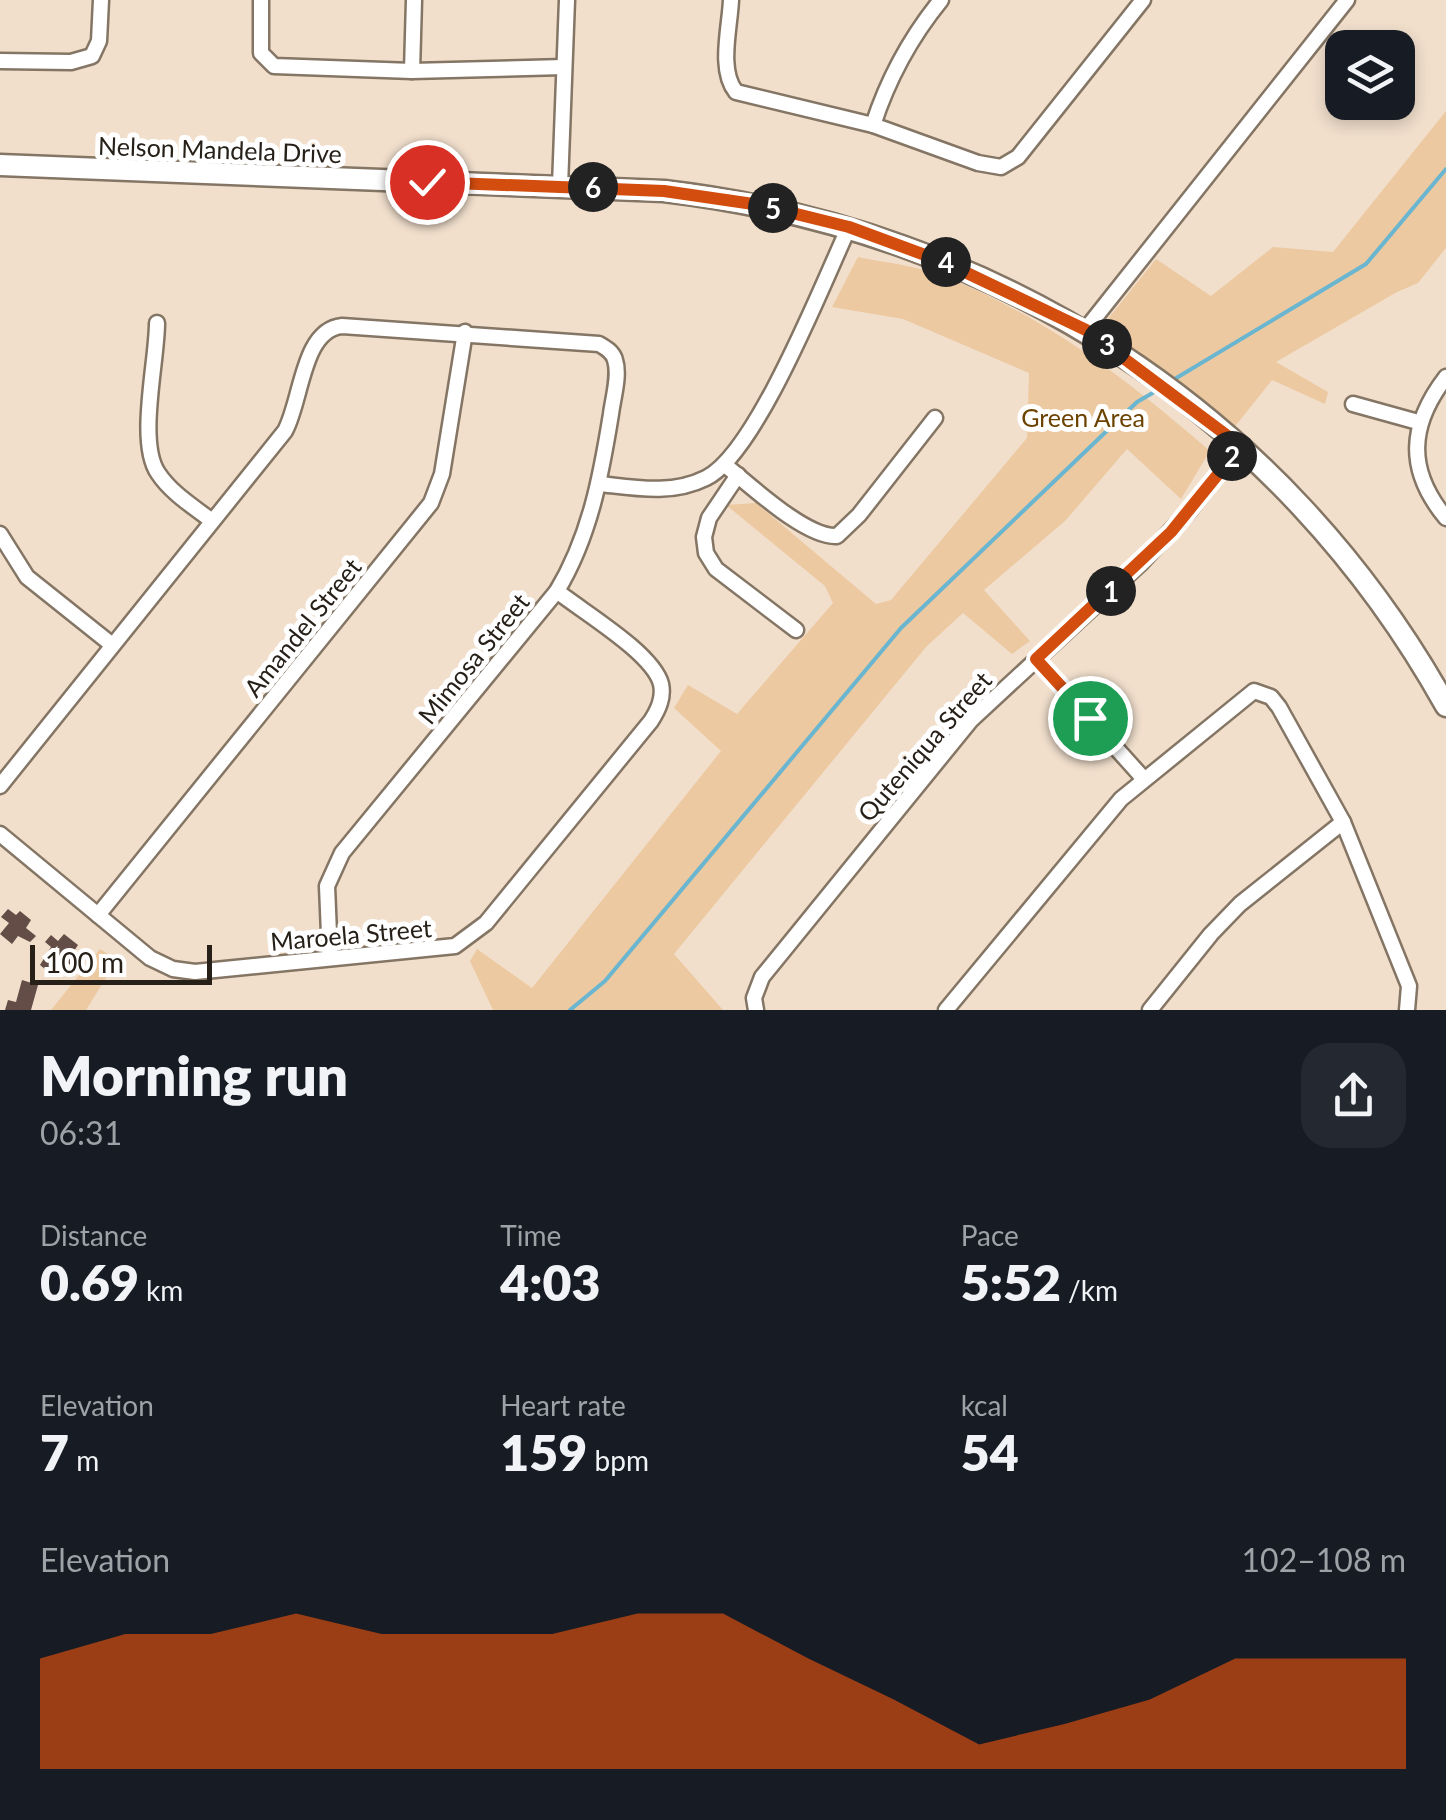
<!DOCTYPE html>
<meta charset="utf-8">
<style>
body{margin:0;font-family:Lato,sans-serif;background:#242831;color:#f1f3f6;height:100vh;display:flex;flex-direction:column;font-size:38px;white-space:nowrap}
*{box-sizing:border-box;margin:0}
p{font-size:32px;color:#9ea1a6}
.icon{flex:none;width:55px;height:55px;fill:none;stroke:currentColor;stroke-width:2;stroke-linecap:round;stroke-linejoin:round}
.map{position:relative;height:1010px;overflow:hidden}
.details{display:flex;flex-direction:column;background:#171b24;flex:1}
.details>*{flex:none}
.controls{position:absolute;left:1325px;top:30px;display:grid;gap:20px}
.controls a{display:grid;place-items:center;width:90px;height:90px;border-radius:20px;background:#171b24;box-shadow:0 5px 15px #0003;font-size:50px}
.scale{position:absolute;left:30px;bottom:25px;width:182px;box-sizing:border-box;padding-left:10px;border:5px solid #262019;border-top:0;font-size:28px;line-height:35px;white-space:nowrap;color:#262019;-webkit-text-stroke:8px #fff;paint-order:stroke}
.pin{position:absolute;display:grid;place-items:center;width:85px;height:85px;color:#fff;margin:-42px;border:5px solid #fff;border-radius:50%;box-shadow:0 2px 10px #0007}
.km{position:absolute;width:50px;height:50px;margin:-25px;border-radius:50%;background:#222;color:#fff;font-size:28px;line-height:50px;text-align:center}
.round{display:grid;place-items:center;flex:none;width:105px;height:105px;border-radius:30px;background:#242831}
.summary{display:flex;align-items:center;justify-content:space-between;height:170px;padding:0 40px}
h1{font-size:55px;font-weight:800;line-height:75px}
.metrics{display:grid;grid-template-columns:repeat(3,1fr);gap:15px;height:170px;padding:10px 40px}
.metrics div{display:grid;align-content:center}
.metrics b{font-size:50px;font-weight:800}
.metrics small{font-size:28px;font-weight:400}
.metrics p{font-size:28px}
.chart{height:280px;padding:20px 40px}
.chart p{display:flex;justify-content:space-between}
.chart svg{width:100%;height:180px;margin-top:10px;fill:#d34d0f;opacity:.7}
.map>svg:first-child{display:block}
</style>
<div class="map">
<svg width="1446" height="1010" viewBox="0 0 1446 1010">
<rect width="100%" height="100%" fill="#f1dfcc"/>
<!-- green -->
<g fill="#ecc9a1">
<polygon points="1446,111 1446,248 1418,283 1397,292 1276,362 1328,392 1325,404 1272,380 1229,434 1107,339 1103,325 1156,259 1211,296 1273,247 1333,252"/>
<path d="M858 257C887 263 920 266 948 278 1048 318 1130 382 1210 451L1181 499 1127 449 1065 521 984 590 1030 641 1012 654 963 613 926 647 674 954 723 1010H493L470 961 477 949 532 988 721 751 674 708 688 685 737 714 833 603 825 586 726 505 756 503 876 604 891 600 1027 438 1029 373 903 319 832 307Z"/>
<polygon points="100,949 117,960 86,1010 51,1010"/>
</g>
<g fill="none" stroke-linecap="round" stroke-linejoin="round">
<!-- stream -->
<g stroke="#6ab5cf" stroke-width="4">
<polyline points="1168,383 1366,264 1446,169"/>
<polyline points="570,1010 605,981 901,628 1137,402 1156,391"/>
</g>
</g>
<!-- building -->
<g fill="#634d46">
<polygon points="8,909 16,915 20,911 31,920 26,928 36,936 30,942 18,936 12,944 0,934 9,923 1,917"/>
<polygon points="64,934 78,945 74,951 84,959 76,969 65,961 67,958 64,955 50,973 40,965 51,947 45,942 51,935 58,941"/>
<polygon points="22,980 38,985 31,1010 5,1010 8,1000 16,1002"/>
</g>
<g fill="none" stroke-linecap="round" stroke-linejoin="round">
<defs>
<g id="street">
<polyline points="261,0 261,53 274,66 412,71 564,67"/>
<path d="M731 0C730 27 718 70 736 92L873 125 978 163 1001 167 1018 157 1143 0"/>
<polyline points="0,61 71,62 92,56 99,41 101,0"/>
<polyline points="412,71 414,0"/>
<path d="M873 125C888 79 910 38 941 0"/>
<polyline points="560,186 567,0"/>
<path d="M157 323C157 362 137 442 158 473 171 493 194 507 212 521"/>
<polyline points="1086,329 1347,0"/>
<path d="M1446 377C1409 425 1406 470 1446 518"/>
<polyline points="1353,404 1418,422"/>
<path d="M725 465C750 485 806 538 837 536L859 515 935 418"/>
<polyline points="738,475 709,518 704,537 706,553 716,569 796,630"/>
<path d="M600 484C636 488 672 495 706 478 756 454 823 283 849 227"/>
<polyline points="0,534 27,577 111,644"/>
<polyline points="1036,659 1143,778"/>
<path d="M0 786 285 431C302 400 302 330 342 326L599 344C606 348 613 352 615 360 620 375 613 398 611 414 601 476 590 536 557 591L342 853 327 886 330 958"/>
<path d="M0 834 150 958 173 969 195 972 455 946 486 923 651 721C658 710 664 698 661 684 653 653 583 612 557 591"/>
<polyline points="98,915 431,503 442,474 465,332"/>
<polyline points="756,1010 754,998 762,977 971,720 1141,563 1189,511 1241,445"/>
<polyline points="946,1010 1121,799 1254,691 1271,697 1279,707 1343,822 1409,986 1407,1010"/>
<polyline points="1150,1010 1211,934 1240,904 1343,822"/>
</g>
<path id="secondary" d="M0 165 664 191C997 230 1283 413 1446 706"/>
</defs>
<!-- street casing -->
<use href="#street" stroke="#847564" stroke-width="19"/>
<!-- secondary casing -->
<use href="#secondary" stroke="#847564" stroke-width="25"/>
<!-- street -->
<use href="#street" stroke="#fff" stroke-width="14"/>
<!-- secondary -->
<use href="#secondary" stroke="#fff" stroke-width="20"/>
</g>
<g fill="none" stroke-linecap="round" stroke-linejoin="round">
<defs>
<polyline id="route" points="427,182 664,191 760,205 849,227 944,262 1086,330 1241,446 1171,532 1036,659 1090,718"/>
</defs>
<!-- route casing -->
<use href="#route" stroke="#fff" stroke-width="20"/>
<!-- route -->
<use href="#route" stroke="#d34d0f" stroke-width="12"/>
</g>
<g text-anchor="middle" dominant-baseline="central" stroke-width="10" stroke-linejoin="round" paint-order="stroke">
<!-- street labels -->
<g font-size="25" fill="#262019" stroke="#fff">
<text transform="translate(220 149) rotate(2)">Nelson Mandela Drive</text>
<text transform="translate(302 627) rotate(-51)">Amandel Street</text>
<text transform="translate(473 658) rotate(-51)">Mimosa Street</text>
<text transform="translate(924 746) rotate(-49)">Quteniqua Street</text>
<text transform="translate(351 934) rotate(-5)">Maroela Street</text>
</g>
<!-- park labels -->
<g font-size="25" fill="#6c4200" stroke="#fff">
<text x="1083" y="417">Green Area</text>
</g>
</g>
</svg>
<div class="controls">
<a><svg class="icon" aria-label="layers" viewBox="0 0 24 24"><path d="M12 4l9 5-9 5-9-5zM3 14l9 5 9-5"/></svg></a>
</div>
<div class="scale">100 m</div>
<div class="pin" style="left:1090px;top:718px;background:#1e9e55"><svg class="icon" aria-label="arrive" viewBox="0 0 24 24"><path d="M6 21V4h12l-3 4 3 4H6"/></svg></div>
<div class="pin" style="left:427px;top:182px;background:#d93025"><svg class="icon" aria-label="check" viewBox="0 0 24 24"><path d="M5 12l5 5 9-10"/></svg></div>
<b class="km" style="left:1111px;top:591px">1</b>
<b class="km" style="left:1232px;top:456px">2</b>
<b class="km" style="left:1107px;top:344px">3</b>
<b class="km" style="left:946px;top:262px">4</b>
<b class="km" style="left:773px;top:208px">5</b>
<b class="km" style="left:593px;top:187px">6</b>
</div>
<section class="details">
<div class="summary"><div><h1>Morning run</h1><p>06:31</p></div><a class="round"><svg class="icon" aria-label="share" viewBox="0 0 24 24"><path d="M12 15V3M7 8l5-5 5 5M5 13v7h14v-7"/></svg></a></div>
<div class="metrics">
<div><p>Distance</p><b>0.69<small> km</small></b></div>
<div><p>Time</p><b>4:03</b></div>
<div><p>Pace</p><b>5:52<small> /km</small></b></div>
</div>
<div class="metrics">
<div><p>Elevation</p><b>7<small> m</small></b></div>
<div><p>Heart rate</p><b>159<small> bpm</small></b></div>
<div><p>kcal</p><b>54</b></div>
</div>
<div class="chart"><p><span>Elevation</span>102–108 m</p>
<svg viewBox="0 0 160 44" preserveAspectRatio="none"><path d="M0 44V17L10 11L20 11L30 6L40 11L50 11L60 11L70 6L80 6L90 17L100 27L110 38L120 33L130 27L140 17L150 17L160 17V44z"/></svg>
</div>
</section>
